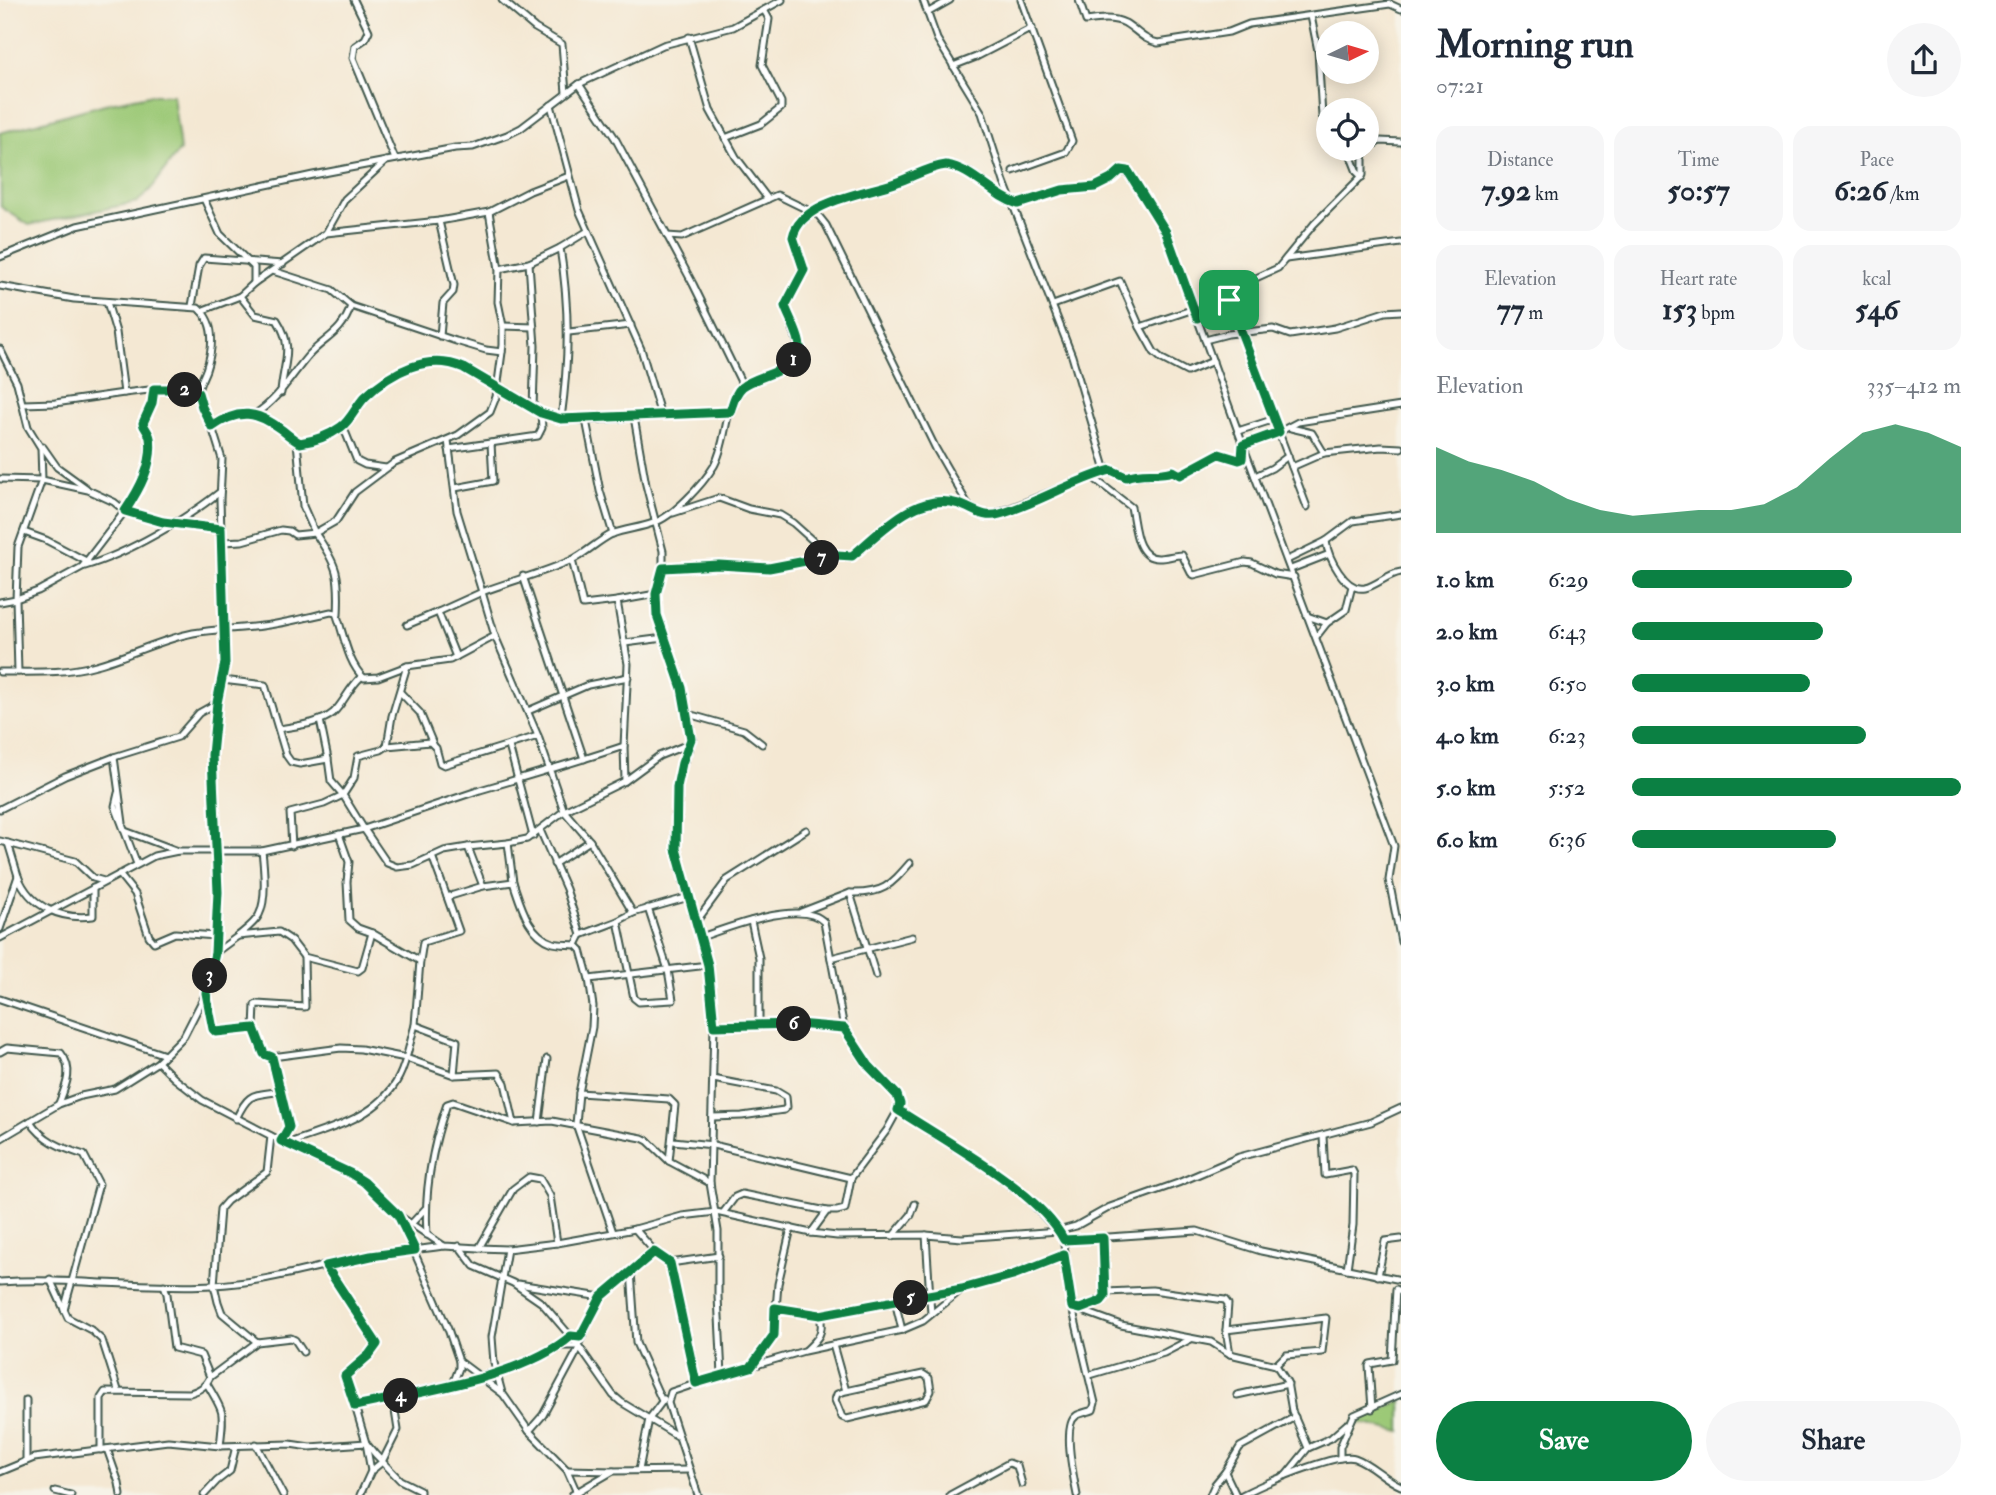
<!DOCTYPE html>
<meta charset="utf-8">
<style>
body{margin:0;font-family:"IM FELL Double Pica",serif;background:#f6f6f7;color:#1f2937;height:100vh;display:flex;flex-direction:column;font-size:26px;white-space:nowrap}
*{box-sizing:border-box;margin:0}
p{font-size:23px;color:#747a83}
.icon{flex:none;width:38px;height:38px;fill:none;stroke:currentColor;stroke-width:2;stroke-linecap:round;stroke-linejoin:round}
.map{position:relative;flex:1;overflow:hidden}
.details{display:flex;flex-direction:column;background:#fff;width:595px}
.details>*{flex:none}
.needle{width:46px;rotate:85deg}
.fabs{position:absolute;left:1316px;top:21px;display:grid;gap:14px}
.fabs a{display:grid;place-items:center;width:63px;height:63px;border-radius:50%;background:#fff;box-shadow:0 4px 18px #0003;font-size:35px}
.pin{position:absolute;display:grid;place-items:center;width:60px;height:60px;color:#fff;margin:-30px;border-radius:14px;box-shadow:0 4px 10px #0006}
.km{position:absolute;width:35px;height:35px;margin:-18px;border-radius:50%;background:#222;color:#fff;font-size:19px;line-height:35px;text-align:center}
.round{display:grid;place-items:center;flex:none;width:74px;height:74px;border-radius:37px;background:#f6f6f7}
.summary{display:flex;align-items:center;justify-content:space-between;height:119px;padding:0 35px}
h1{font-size:38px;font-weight:800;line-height:52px}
.metrics{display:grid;grid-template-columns:repeat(3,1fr);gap:10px;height:119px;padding:7px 35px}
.metrics div{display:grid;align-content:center;border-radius:18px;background:#f6f6f7;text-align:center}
.metrics b{font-size:30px;font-weight:800}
.metrics small{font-size:19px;font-weight:400}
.metrics p{font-size:19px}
.chart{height:196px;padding:14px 35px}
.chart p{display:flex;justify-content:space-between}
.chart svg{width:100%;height:126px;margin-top:7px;fill:#0b8043;opacity:.7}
.action{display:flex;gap:14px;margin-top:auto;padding:14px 35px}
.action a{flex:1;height:80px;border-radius:42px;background:#0b8043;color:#fff;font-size:28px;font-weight:800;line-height:80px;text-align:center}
.action a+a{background:#f6f6f7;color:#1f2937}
ul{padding:0 35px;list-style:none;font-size:23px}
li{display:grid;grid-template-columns:112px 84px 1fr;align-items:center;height:52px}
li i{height:18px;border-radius:9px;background:#0b8043}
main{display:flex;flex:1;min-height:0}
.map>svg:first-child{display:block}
</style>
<main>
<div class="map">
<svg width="1401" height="1495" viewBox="0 0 1401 1495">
<rect width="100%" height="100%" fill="#f7f3e8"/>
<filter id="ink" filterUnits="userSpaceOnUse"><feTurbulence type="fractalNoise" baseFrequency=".0143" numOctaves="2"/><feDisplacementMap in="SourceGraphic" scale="14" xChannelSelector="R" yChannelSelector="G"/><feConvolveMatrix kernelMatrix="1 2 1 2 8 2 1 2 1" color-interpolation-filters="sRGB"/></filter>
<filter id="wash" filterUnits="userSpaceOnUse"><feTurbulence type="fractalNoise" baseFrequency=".00686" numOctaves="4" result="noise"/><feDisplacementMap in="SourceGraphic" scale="28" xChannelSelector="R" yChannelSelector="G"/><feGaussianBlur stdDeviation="1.57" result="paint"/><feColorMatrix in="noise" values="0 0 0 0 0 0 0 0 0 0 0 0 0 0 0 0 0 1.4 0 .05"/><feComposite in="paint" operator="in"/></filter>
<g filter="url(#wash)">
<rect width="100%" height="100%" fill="#f4e8d3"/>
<!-- green -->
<g fill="#9cc977" stroke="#5e8356" stroke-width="2">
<path d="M149 95H173L180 150C165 167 155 189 137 202L29 225 1 207 0 133 105 104Z"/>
<polygon points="1401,1401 1401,1432 1355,1422"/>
</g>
</g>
<g filter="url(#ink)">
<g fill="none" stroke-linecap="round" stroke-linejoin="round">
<defs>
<g id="street">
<polyline points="354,0 369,31 365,39 355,46 353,58 395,159"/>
<polyline points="502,0 535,28 562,44 566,93"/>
<polyline points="923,0 937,39 982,113 1004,182 1072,356 1106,471"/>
<path d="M1079 0 1086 21C1099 19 1113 17 1125 23 1137 30 1143 40 1158 43L1229 32 1249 24 1390 4 1401 9"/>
<polyline points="927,13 950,0"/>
<polyline points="1311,16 1318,51 1322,116 1328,125"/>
<polyline points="689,37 710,110 736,157 768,199"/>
<polyline points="953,66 976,57 1032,28"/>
<polyline points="579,84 615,138 693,284 743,386"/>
<polyline points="551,105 579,210 641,349 661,416"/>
<polyline points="725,138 761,124 781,108 781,102 762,65 769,19 764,10"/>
<polyline points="1367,148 1380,141 1401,142"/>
<polyline points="1348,149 1357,172 1362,177"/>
<polyline points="386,161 345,199 326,233 439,221 489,212"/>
<polyline points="1013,171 1066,152 1072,141 1021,0"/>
<polyline points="204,199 220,234 254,267 254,283"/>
<polyline points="439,221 454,285 453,292 443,303 440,336"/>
<polyline points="667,236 682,237 777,195 818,215 826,225 936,449 970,508"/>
<polyline points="560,248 529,263 499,269 489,212 530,191 569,176"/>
<polyline points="0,257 77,226 313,175 455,148 473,147 507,135 521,128 579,84 663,45 733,27 782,0"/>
<polyline points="1286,259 1401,243"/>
<polyline points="529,263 535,346 533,408"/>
<path d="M0 286 74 299 198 308C216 323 213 349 206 370 203 378 197 387 198 396 199 407 207 417 212 427 249 401 267 419 297 442 312 444 337 434 346 422 353 414 358 404 366 397 392 372 428 352 464 368L541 413C571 424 603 419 634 417L646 485 663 551V568L656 600 657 615 682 688 692 739 678 778 675 834 680 868 708 965 714 1026 710 1183 718 1231V1297L722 1375 671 1392 668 1403 698 1495"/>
<path d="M240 296 255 315 277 320C295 348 283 363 281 393"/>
<polyline points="1229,300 1307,507"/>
<polyline points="107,302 116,332 124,393 166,388 198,393"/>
<polyline points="1053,305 1120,281 1140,327 1154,352 1162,359 1187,372 1213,361"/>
<polyline points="192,306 199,266 204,258 283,264"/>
<polyline points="351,306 456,341 486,350 502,352"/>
<polyline points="201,311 240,296 254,283 326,233"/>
<polyline points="1197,318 1226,303 1236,287 1278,268 1314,224 1363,175 1363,157 1367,149"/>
<polyline points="503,326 534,327"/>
<polyline points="1140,327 1194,309"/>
<polyline points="569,332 631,325"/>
<polyline points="1205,340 1228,334 1273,329 1290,335 1335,328 1385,312 1401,311"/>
<polyline points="0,349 17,383 28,427 41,448 42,480 88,490 114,502 125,511 154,520 221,529"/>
<polyline points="23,404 55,403 124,393"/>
<path d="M255 414C279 399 290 377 308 356 325 337 342 334 351 306L332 290 273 271"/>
<polyline points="634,417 730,412"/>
<path d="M561 419C569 359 570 309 560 248L588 231"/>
<polyline points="586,420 600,491 613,534"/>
<polyline points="343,426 357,461 365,465 386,468"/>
<polyline points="1291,428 1312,433 1324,453"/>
<polyline points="1238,431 1275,419"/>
<polyline points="448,440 457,511 482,592 438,612 456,657"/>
<polyline points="43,447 57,467 86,488"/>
<polyline points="449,449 538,436 542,428 541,413"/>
<polyline points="1292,467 1324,453 1381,447 1401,448"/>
<path d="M1091 476C1105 472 1113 468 1126 477 1142 472 1157 476 1173 471L1182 474 1219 454 1239 461 1242 459 1243 445 1279 432 1298 422 1401 406"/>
<polyline points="1255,476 1272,468 1288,456"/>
<polyline points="0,479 42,480 18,547 16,599 0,602"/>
<polyline points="455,488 493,481 491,443"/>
<path d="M673 513 719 498 749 509 780 515 793 523 822 549 837 555 852 556C882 531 913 494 957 503 971 506 978 516 993 515L1091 476 1131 507C1135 524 1135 559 1159 558 1167 558 1174 555 1182 555L1191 573 1194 575 1245 562 1252 563 1275 574 1294 577"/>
<polyline points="24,532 46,540 88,562"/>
<path d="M1326 541C1328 557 1345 592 1365 588 1378 585 1387 574 1401 572"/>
<polyline points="222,542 242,541 281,530 289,531 295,535 315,533 303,506 297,442"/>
<polyline points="572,560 583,605 617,601 628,664 624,746"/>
<polyline points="1287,560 1326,541 1353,521 1401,514"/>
<path d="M85 566C127 554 186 519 220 492"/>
<polyline points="663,568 719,565 769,568 837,555"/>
<polyline points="1291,569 1327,555"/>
<polyline points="523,576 584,759"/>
<polyline points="617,601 656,594"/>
<path d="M338 615C340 575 338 566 315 533L336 521 355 492 395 462 458 435 490 412 496 397 503 345V326L498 302 499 269"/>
<polyline points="1307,616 1327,623"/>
<polyline points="407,625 438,612"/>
<polyline points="495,636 538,736"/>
<polyline points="1316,637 1327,623 1346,610 1352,586"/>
<polyline points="625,643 664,638"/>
<path d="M0 672C32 672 65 674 96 665 129 656 159 640 193 633 216 629 239 629 262 626 286 623 308 617 331 612L336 613C344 634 347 662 364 678L378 677 407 666 450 660 495 636 482 592C511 581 543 573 572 560 586 553 598 541 612 534 625 529 640 528 653 523 673 517 703 484 714 466 727 443 724 409 739 390 744 383 754 381 762 378 813 358 799 349 785 306L804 270 794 242V232C798 224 805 218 812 212 837 195 870 193 898 183 913 177 931 164 948 165 971 166 994 197 1018 203L1062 190 1095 187 1126 170 1166 232 1243 445 1394 846 1389 880 1401 942"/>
<polyline points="18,672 16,599 38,591 82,567 125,511 141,485 148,463 150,437 143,423 152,403 154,389"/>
<polyline points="222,680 265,685 286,755 291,762 300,764 328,759 331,781 343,795 324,804 290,813 292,846"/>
<polyline points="400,692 420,713 433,744"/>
<polyline points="528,711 588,685 628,677"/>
<polyline points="688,714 744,730 762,744"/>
<polyline points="320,720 328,759"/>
<path d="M279 729C295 726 320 724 333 713 344 703 348 689 361 677"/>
<polyline points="387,746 392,716 407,666"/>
<polyline points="509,746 533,836"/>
<polyline points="114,757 123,823"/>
<polyline points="118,793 115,806 137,864"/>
<polyline points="0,809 65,776 114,757 178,737 199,713 217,703"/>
<polyline points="540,830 566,889 581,935 576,945"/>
<polyline points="125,831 178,851"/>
<polyline points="339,834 349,862 347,882 349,920 358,928 372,933 420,961 415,1025 457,1041 454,1075 499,1073 505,1083 514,1123 552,1121 642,1138 648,1141 669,1161 710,1183"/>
<polyline points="0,841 75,861 93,878 104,881"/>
<path d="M590 841 564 811 538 736 444 765 440 763 436 748 430 742 387 746 381 750 358 756 354 778 343 795 364 829 480 790C528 776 576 762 624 746L625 781 659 756 691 743"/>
<polyline points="508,843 513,882"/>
<polyline points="468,847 508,843 527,839 564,811 625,781"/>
<polyline points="432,856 447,897"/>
<polyline points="554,864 590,841 633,913"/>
<polyline points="119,874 135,894 149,936 154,942 175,933 216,936"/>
<path d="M18 876C30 907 61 920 93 916V888"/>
<path d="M850 893C883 894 890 886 910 863"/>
<polyline points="801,912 850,893 876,976"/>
<polyline points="618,921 634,998 639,1002 673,1000 668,970 648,908"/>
<polyline points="751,921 759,958 759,1023"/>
<polyline points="696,922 727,880 806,830"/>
<polyline points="0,929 18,876 8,843"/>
<polyline points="581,935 618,921 633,913 689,897"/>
<path d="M238 936C245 930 255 923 259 915 267 900 264 868 262 851"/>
<path d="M701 937C728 928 802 898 824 922L844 1028 869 1065 897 1095 900 1104 898 1110 996 1174 1027 1198 1063 1237 1072 1307 1095 1403 1093 1410C1088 1412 1080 1413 1076 1416 1062 1425 1074 1480 1077 1495"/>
<path d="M0 938 154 856 178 851H262L364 829 387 863 397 867 413 865 444 851 468 847 483 886 513 882C521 905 528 935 553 943 561 945 569 944 576 945L581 950 589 979 593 1006 592 1027 579 1093 576 1124 613 1232"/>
<polyline points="215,953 238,936 279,932 291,940 304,957"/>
<polyline points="831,958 912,937"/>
<polyline points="420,961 423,942 459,931 447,897 483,886"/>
<polyline points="589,979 708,965"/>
<polyline points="206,993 214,1031 254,1028 255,1005 257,1004 305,1007 304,957 358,971 362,968 372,933"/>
<polyline points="0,999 165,1055"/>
<polyline points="714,1026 797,1024 844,1028"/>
<polyline points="254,1028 264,1054 272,1057"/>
<path d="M0 1052 7 1048 61 1053C74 1069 66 1086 59 1103"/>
<polyline points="158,1062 174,1078 202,1100 310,1156 350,1173 364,1182 398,1215 444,1246 479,1248 507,1249 557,1243 635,1229 682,1216 716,1212 811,1233 837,1236 926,1235 962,1238 1058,1231 1076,1226 1110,1207 1178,1183 1239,1157 1371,1122 1401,1108"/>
<polyline points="281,1091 272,1057 341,1048 361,1049 406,1058 454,1075"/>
<polyline points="579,1093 669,1099 675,1105 669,1161"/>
<polyline points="712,1117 742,1116 784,1110 787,1107 786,1097 776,1091 713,1079"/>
<path d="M236 1119C249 1091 253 1096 281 1091L289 1127 281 1141"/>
<path d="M30 1121C43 1141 62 1148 84 1155L99 1184 64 1310"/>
<polyline points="539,1122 547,1059"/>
<polyline points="1323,1136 1325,1175 1352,1170 1354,1174 1353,1225 1347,1269"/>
<polyline points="0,1139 59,1104 81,1096 115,1089 158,1062 184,1036 206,993 215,953 218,892 212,755 217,703 225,663 220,500 222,459 212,427"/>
<polyline points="673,1141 713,1145 851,1178"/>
<path d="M286 1144C327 1129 378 1119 399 1077 407 1061 410 1041 415 1025"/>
<polyline points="723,1213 735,1197 742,1194 827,1211 837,1211 845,1209 851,1178 887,1130 898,1110"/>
<polyline points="398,1215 448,1329 459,1361 503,1394 529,1431 567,1470 578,1495"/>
<polyline points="411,1224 425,1209"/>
<polyline points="635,1229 655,1252"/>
<polyline points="811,1233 827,1211"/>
<path d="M427 1235C424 1190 432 1147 447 1104L453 1102 514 1123"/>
<polyline points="926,1235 931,1314"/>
<polyline points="893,1236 911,1215 915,1204"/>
<polyline points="1103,1238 1106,1292"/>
<polyline points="1064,1240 1197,1231 1261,1251 1401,1280"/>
<polyline points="459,1246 474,1266 513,1283 542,1303 578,1345 613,1395 621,1402 679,1437"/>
<polyline points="479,1248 513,1189 529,1177 540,1179 550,1196 557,1243"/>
<polyline points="670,1263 696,1383"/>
<polyline points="326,1266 377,1344 369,1355 345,1376 355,1406"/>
<polyline points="631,1271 636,1343 662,1401"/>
<polyline points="1378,1276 1385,1241 1401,1239"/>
<polyline points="50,1279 68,1318 91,1330 102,1340 118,1390"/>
<path d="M0 1282C71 1277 142 1289 213 1285 261 1283 307 1269 354 1259 384 1253 414 1250 444 1246"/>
<polyline points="518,1284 601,1297"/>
<polyline points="164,1285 167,1294 174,1348 201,1355 210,1377"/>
<polyline points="895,1301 902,1330"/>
<polyline points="1072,1307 1121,1325 1211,1342 1230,1354 1276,1365"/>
<polyline points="775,1308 820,1315"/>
<polyline points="1080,1309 1103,1299 1106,1292 1152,1290 1225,1300 1228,1304 1226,1330"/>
<polyline points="257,1342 222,1313 218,1302 214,1285 220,1209 227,1201 267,1172 271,1136"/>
<polyline points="578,1345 601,1297 655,1252 670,1263 719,1256"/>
<polyline points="833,1345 846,1391 923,1374 929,1378 931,1391 926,1400 847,1419 842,1417 835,1400 837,1394 846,1391"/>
<polyline points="559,1346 578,1346"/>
<path d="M806 1350C819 1338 824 1333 820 1315L959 1290"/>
<polyline points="1230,1354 1226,1330 1326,1318 1322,1352 1286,1355 1276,1365 1287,1382 1292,1411 1308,1448"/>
<polyline points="752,1367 774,1335 778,1284 791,1228"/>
<polyline points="722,1375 804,1351 902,1330 923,1321 962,1289 1013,1274 1064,1255"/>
<polyline points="1090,1375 1164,1353 1191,1339"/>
<path d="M207 1384C225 1414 224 1411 220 1446"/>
<path d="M453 1384C493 1373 539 1364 571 1336"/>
<polyline points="502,1393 494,1363 492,1337 507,1249"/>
<polyline points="1237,1395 1288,1384"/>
<polyline points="26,1400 26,1461"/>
<polyline points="1372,1409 1369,1366 1370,1364 1392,1360 1396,1289 1401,1292"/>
<polyline points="529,1431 543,1415 579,1348"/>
<polyline points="256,1444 283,1495"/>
<polyline points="107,1449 119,1483 121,1495"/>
<path d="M101 1450V1398L105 1392 190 1393C200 1390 206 1386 210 1377L257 1342 291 1338 295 1340 303 1352"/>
<polyline points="1340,1458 1340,1447 1354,1415 1401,1394"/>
<polyline points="567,1470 613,1471"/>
<polyline points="639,1470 649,1419 664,1399"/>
<polyline points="0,1472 34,1458 168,1441 220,1446 290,1444 310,1447 366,1443 371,1471"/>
<polyline points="1286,1475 1308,1448 1331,1438 1347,1424"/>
<polyline points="55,1491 71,1495"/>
<polyline points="204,1495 217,1481 230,1471 236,1446"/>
<polyline points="360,1495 371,1471 382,1462 398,1430 393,1398"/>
<polyline points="420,1495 420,1490 400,1480 375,1454 366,1443 355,1406 453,1384 459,1368 459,1361"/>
<polyline points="572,1495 613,1471 690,1470"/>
<polyline points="950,1495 1009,1463 1017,1466 1022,1484"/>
<polyline points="1210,1495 1215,1484 1225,1472"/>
<polyline points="1236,1495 1225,1472 1240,1447 1295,1417"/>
<path d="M1242 1495C1261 1485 1337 1452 1355 1458 1372 1464 1384 1479 1401 1486"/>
</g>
</defs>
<!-- street casing -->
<use href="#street" stroke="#3f574c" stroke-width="9"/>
<!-- street -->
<use href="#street" stroke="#fff" stroke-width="5"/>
</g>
</g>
<g fill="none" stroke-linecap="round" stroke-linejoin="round" filter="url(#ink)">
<defs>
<path id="route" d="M946 165C973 169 992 196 1018 204L1062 190 1095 187 1111 179 1121 170 1128 171 1166 232 1197 318 1229 300 1279 432 1243 445 1242 459 1239 460 1219 454 1180 475 1173 471C1157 476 1142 471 1126 477L1111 470C1071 481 1038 503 1000 514 983 519 974 509 959 504 916 491 882 531 852 556L837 555 769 568 719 565 663 568 656 594 657 615 682 688 691 739 682 763 677 787 676 849 708 965 714 1026 797 1024 844 1028 869 1066 897 1095 900 1104 898 1110C945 1141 1038 1190 1064 1240L1103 1238 1105 1296 1101 1301 1080 1309 1072 1307 1064 1255 1013 1275 962 1289 895 1301 820 1315 775 1308 774 1335 751 1367 696 1383 670 1263 654 1252 601 1297 580 1337 571 1336C522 1378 418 1392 355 1406L345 1376 369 1355 377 1344 326 1266 371 1256 415 1250 398 1215 364 1182 350 1173 281 1141 289 1127 272 1057 264 1054 254 1028 216 1032 213 1029 206 993 215 953 218 892 212 755 217 703 225 663 221 529 163 522 125 511C139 490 154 464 150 438 149 432 144 428 143 423L152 403 154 389H179L198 393 202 407 212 427C239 408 257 411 282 430 288 435 294 440 300 443 314 441 330 435 341 427 351 420 356 406 365 397 391 372 428 352 464 368L541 413 561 419 730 412C733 403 735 393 742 387 755 375 800 371 800 348 800 335 789 318 785 306L804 270 793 237C800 201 867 193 895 183 913 177 928 167 946 165Z"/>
</defs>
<!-- route casing -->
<use href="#route" stroke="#fff" stroke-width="14"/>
<!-- route -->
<use href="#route" stroke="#0b8043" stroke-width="9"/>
</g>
</svg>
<div class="fabs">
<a><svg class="needle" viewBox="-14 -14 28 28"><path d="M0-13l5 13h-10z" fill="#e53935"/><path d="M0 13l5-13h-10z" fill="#747a83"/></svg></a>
<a><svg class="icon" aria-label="locate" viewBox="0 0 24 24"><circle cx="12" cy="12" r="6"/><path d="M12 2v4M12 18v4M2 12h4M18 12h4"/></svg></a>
</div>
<div class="pin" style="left:1229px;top:300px;background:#1e9e55"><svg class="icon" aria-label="arrive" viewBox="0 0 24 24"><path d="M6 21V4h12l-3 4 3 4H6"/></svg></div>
<b class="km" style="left:794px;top:360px">1</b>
<b class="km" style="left:185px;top:390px">2</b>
<b class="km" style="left:210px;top:976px">3</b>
<b class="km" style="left:401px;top:1396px">4</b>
<b class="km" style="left:911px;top:1298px">5</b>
<b class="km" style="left:794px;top:1024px">6</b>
<b class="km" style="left:822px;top:558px">7</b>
</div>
<section class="details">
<div class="summary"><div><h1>Morning run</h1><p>07:21</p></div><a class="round"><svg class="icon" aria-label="share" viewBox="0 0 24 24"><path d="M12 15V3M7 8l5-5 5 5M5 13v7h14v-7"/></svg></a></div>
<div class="metrics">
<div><p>Distance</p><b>7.92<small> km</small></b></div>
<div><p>Time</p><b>50:57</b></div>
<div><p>Pace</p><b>6:26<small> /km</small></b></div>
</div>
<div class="metrics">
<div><p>Elevation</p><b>77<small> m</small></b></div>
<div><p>Heart rate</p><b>153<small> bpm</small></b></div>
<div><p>kcal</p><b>546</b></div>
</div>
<div class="chart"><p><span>Elevation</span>335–412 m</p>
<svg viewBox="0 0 160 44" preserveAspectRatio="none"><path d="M0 44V14L10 19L20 22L30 26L40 32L50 36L60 38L70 37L80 36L90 36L100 34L110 28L120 18L130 9L140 6L150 9L160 14V44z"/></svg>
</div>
<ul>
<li><b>1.0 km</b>6:29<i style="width:67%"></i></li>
<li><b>2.0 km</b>6:43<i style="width:58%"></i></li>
<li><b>3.0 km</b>6:50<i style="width:54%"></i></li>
<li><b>4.0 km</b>6:23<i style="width:71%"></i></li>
<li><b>5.0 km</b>5:52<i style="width:100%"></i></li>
<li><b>6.0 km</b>6:36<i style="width:62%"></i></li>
</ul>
<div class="action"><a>Save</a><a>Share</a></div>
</section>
</main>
